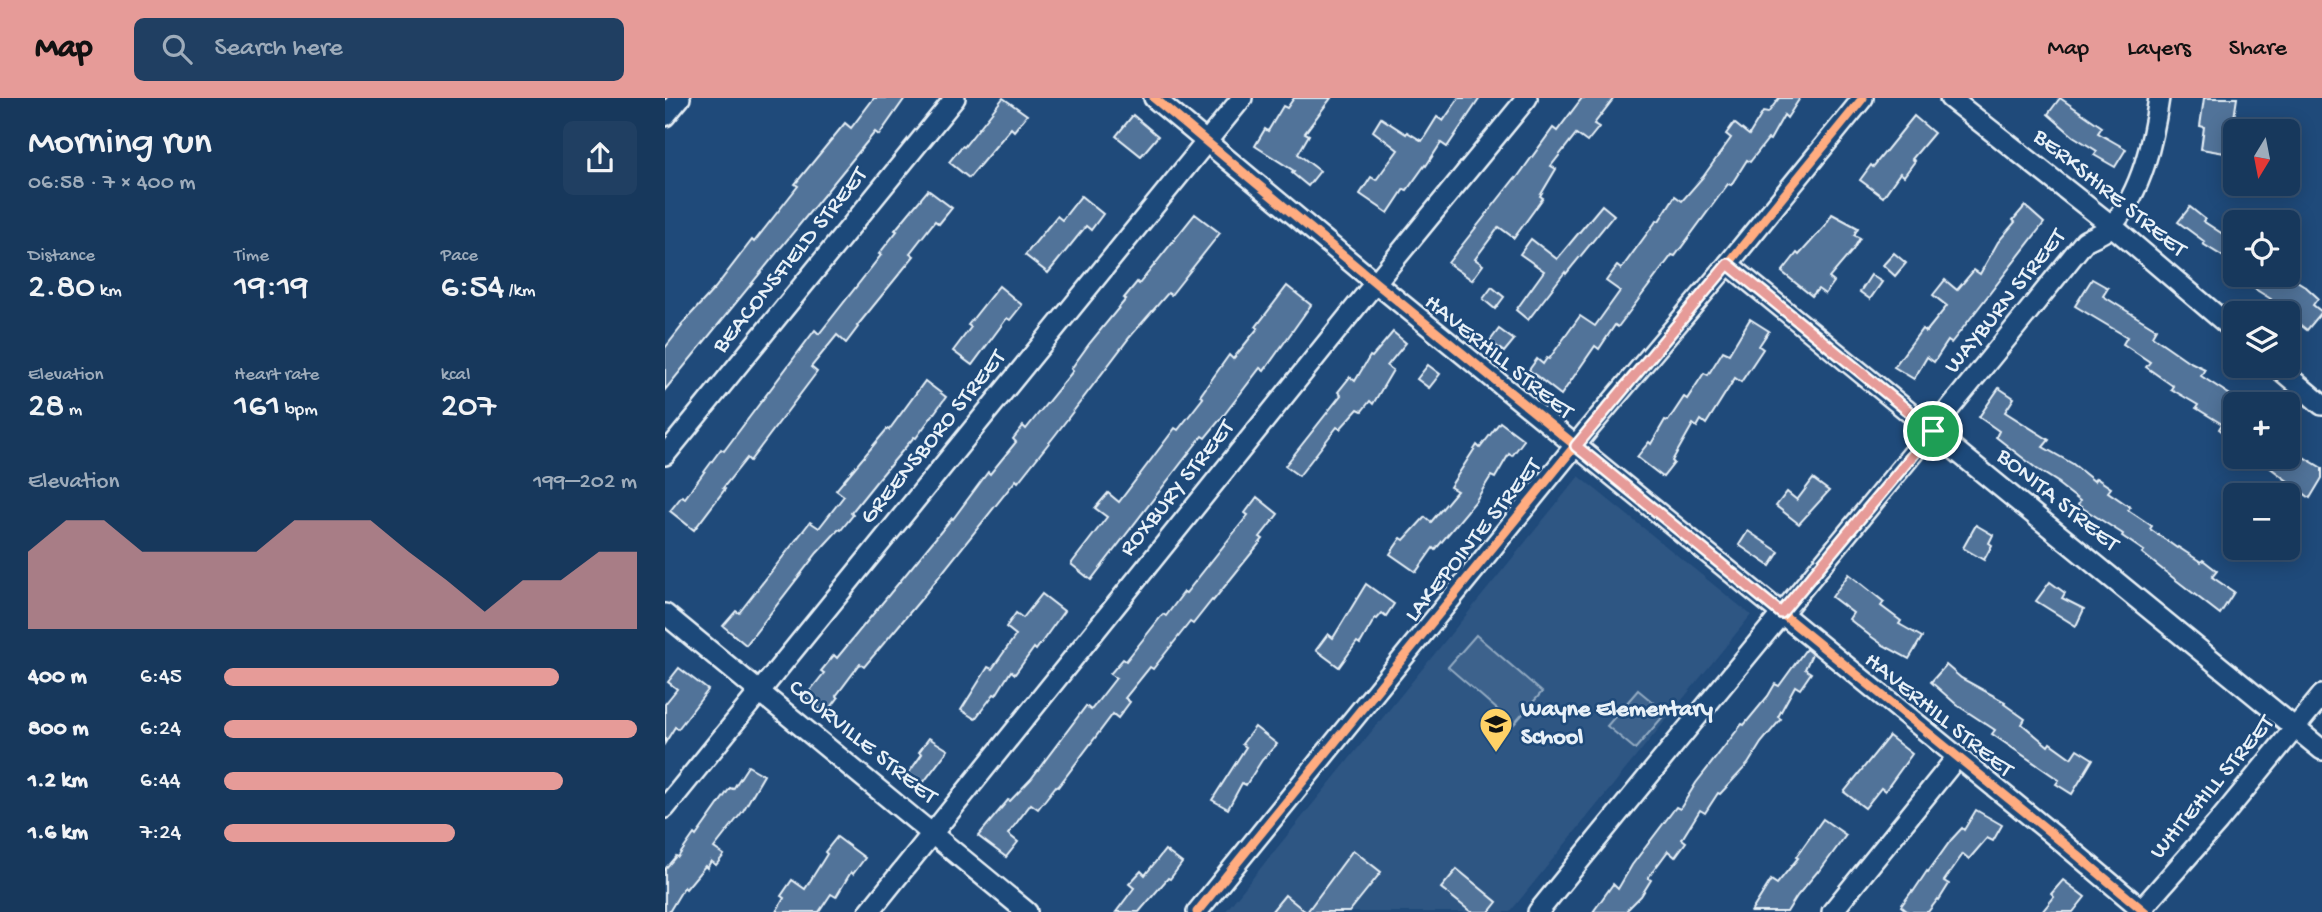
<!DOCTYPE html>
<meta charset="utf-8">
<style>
body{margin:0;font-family:"Gochi Hand",sans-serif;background:#203f62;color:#f1f3f6;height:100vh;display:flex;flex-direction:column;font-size:26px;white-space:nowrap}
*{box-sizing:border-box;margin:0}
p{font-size:23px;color:#9eacbb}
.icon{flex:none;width:38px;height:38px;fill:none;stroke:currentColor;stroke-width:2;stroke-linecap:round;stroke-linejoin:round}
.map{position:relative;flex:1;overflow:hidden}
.side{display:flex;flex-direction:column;background:#17385c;width:665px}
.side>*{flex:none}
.needle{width:46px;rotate:190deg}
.buttons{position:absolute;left:1558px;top:21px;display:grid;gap:14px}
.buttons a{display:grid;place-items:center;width:77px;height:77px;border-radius:10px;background:#17385c;box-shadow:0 4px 18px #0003,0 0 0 2px #365272;font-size:35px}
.pin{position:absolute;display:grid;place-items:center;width:60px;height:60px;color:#fff;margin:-30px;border:4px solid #fff;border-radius:50%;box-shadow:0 2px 7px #0007}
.round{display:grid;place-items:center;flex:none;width:74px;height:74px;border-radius:10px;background:#203f62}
.summary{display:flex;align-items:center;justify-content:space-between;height:119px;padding:0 28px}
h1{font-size:38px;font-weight:600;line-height:52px}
.figures{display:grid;grid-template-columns:repeat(3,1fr);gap:10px;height:119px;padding:7px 28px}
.figures div{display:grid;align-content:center}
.figures b{font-size:35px;font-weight:600}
.figures small{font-size:19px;font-weight:400}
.figures p{font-size:19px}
.chart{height:196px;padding:14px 28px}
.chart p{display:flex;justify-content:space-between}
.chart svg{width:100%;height:126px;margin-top:7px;fill:#e69b98;opacity:.7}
ul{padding:0 28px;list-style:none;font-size:23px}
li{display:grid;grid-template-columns:112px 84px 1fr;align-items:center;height:52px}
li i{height:18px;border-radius:9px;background:#e69b98}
header{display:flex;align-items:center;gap:42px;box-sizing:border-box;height:98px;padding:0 35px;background:#e69b98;color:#111}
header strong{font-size:33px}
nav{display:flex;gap:38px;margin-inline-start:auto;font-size:24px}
.search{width:490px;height:63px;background:#203f62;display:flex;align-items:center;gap:18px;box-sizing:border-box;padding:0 24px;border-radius:10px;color:#9eacbb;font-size:26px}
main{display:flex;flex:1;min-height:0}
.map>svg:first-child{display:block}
</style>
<header>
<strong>Map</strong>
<div class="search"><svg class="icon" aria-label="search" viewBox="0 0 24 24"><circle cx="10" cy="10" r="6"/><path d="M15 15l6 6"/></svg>Search here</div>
<nav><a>Map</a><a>Layers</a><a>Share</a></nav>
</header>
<main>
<section class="side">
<div class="summary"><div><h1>Morning run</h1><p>06:58 · 7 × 400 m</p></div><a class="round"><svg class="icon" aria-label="share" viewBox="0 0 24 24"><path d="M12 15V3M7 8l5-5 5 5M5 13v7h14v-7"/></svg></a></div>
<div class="figures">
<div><p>Distance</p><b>2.80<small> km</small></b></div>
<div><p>Time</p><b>19:19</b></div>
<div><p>Pace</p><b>6:54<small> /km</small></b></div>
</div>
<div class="figures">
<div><p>Elevation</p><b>28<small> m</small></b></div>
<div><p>Heart rate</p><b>161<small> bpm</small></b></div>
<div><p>kcal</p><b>207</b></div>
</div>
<div class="chart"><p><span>Elevation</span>199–202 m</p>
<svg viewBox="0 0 160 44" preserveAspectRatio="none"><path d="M0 44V17L10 6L20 6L30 17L40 17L50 17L60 17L70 6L80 6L90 6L100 17L110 27L120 38L130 27L140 27L150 17L160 17V44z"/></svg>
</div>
<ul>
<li><b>400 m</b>6:45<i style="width:81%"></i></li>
<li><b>800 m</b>6:24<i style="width:100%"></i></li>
<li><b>1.2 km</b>6:44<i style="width:82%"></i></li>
<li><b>1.6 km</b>7:24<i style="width:56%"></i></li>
</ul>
</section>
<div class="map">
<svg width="1657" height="814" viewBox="0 0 1657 814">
<rect width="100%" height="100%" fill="#1f4a7a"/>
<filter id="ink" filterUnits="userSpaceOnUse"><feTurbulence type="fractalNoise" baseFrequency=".0143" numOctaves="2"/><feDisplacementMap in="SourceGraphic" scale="14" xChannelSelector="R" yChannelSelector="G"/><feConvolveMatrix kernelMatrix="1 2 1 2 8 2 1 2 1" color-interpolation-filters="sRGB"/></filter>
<g filter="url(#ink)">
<!-- built -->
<polygon fill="#2e5683" points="914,378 1086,517 845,814 560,814"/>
<!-- green -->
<g fill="#3c628c" stroke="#92aac2" stroke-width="2">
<polygon points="811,537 877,594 849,626 783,569"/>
<polygon points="973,592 1001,615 970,651 942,628"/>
</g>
<!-- building -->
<g fill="#517399" stroke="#e8f1f8" stroke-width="2">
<polygon points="209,0 240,0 214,37 210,34 0,292 0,250 17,228 16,227 50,190 87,142 89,144 133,88 130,86 180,25 186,30"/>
<polygon points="338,0 362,17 349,33 346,30 304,80 284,64 297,48 299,49"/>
<polygon points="629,0 666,0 640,35 644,37 633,56 655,73 643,88 627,75 629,73 590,48 600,31 603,33 618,8 622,10"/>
<polygon points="794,0 815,0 782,49 776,45 761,68 760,67 742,92 739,91 723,115 695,96 706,79 711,82 733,52 708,33 716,20 741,36 742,34 757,43 772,19 778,23"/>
<polygon points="917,0 949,0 929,26 934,29 922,44 911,36 886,68 891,71 875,98 878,100 849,140 834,129 810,161 818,167 807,182 783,165 850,80 851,81 888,30 892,33"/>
<polygon points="1114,0 1135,0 1122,20 1119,17 1105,42 1103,41 1085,64 1082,62 1066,87 1063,86 1010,158 1007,157 953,229 950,227 934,251 930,248 896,297 864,272 872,261 878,266 882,260 884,261 915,218 930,228 955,193 941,183 952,168 956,171 992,122 994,123 1010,98 1017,103 1038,79 1066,40 1061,36 1069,25 1084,37 1098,14 1103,15"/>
<polygon points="1395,0 1437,29 1433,35 1461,51 1450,69 1429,57 1432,53 1408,38 1383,16"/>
<polygon points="1539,0 1572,0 1567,33 1563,33 1560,55 1536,51 1539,29 1535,28"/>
<polygon points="468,17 493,38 476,58 451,38"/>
<polygon points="1249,18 1269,35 1247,61 1250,63 1239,78 1235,75 1218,99 1195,82 1206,67 1208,69"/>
<polygon points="263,92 287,110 274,126 270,123 245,155 249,158 192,228 193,229 181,245 172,237 146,269 152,274 85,363 82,360 58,390 60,391 29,432 5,413 17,398 20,400 56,351 59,353 150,232 154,236 216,157 214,156 232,133 230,132"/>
<polygon points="416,98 438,116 426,132 421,128 383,175 360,157 392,118 397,122"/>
<polygon points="937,107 949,117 901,176 900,174 863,222 851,212 879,173 855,156 866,141 892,161"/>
<polygon points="1360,108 1379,125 1298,230 1286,245 1283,243 1269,264 1262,259 1249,281 1229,269 1257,231 1261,234 1282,208 1268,197 1280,182 1292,192 1309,172 1315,176 1333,144 1350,124 1348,122"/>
<polygon points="1525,109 1540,121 1538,123 1570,144 1570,166 1538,146 1540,144 1513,124"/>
<polygon points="530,116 555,135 506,197 503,195 464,240 391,336 353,384 351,382 257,500 199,569 195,566 171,598 173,600 161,616 140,599 159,575 156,573 169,557 172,560 287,420 288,421 323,374 325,376 351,344 348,341 358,328 361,331 369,321 408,273 406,271 424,246 461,201 459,200 472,184 474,186"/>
<polygon points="1167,116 1193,130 1189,137 1195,140 1188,152 1164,180 1169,184 1160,196 1153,191 1147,198 1117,174 1132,155 1134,157 1160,128"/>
<polygon points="1229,155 1241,165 1230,178 1218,167"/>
<polygon points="1206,177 1217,184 1205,201 1195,194"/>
<polygon points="1592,177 1622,177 1640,188 1653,200 1648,207 1657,214 1642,232 1605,203 1606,201 1585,188"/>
<polygon points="1427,181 1443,190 1438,198 1491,231 1487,238 1523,263 1540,271 1536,278 1570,300 1570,343 1554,331 1557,326 1531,310 1533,307 1506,291 1508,288 1481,269 1485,264 1458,246 1462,239 1410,208"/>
<polygon points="334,188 357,207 345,222 342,220 307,267 288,253 306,229 303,227"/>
<polygon points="622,188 646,207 599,273 595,270 559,317 540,340 537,338 426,482 406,466 442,419 430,410 443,395 454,404 510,330 513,332 538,300 535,298 564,257 568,261 593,230 591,229"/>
<polygon points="827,189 839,199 830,211 818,201"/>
<polygon points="1085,221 1104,233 1094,248 1098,251 1076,284 1070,280 1041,326 1036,322 1032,329 1028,326 1007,363 1009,365 998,379 972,359 984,344 986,346 1000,322 1003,323 1019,299 1022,301 1039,275 1043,277 1058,253 1064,256"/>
<polygon points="834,231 849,242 839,254 825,243"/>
<polygon points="728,234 741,245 722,268 728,272 708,306 705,303 697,313 693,311 675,331 672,329 634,378 620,368 676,297 673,294 685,279 690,283 705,258 707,259"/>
<polygon points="763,267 775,276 764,290 752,281"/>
<polygon points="260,283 281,299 251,340 249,339 211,384 186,415 188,417 176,432 174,431 152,455 81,547 58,528 71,513 74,515 145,424 154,430 179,398 171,392 222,331 224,332"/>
<polygon points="1334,290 1349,300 1340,314 1384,342 1378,349 1408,366 1429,383 1431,380 1446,390 1443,394 1465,409 1463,412 1487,428 1485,431 1512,450 1513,449 1536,464 1538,462 1552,473 1547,479 1569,494 1555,516 1498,472 1477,455 1479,453 1457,438 1458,436 1413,407 1415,403 1393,386 1394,385 1372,371 1331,339 1334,333 1314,319"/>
<polygon points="835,324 859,342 847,358 844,356 830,380 826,378 810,404 770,452 768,450 751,474 725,456 736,440 739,442 760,419 766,424 792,393 785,389 812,347 815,350"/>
<polygon points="1622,344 1638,356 1637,358 1657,370 1657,380 1645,400 1591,359 1622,359"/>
<polygon points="1148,381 1164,393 1134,426 1111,408 1122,394 1132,402"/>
<polygon points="592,399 613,416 595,439 598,441 548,503 547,502 528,526 525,524 488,571 485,569 460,600 465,604 453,620 448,616 393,689 391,688 373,711 366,706 343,736 353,744 341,759 313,738 343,702 345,703 366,681 421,608 426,612 451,580 445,576 458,561 461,563 498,516 501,518 519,494 521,495 583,417 580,415"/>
<polygon points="1311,427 1328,437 1324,445 1327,447 1319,462 1298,450"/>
<polygon points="1083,433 1114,454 1105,468 1074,447"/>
<polygon points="1184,476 1219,504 1216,508 1236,523 1234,526 1257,539 1244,561 1218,547 1204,537 1184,521 1188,515 1167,499"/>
<polygon points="1385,484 1400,495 1397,500 1419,511 1411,528 1371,503"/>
<polygon points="701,486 729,506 721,518 717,515 712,521 710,520 695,546 692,544 674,569 651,552 663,536 668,540"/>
<polygon points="377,496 399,513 371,552 369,550 350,576 346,573 331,597 329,596 310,621 296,612 323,569 327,571 351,537 341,529 351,515 358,520"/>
<polygon points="1141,551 1147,556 1140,571 1146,575 1135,591 1130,588 1113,619 1116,621 1096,645 1083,666 1055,696 1053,695 1040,715 1035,712 1017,741 1021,744 1010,759 1003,753 983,780 986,782 976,798 960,814 928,814 948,786 953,791 967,767 1011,709 1015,711 1031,685 1077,626 1079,627 1103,598 1110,586 1114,588"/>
<polygon points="1281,567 1296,580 1340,604 1339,606 1360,621 1357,626 1383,648 1385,645 1406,660 1412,651 1428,661 1407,696 1391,686 1394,682 1327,636 1330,632 1292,607 1266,584"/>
<polygon points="14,570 43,592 13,631 10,629 0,645 0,606 12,591 3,584"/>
<polygon points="590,629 612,646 597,662 581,687 577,685 563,711 547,702 581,649 577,646"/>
<polygon points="1224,638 1247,656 1220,693 1216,690 1200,710 1179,694"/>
<polygon points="264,640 283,652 255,689 241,679 257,656 254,654"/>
<polygon points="83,668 99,677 78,713 49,750 59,757 51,767 46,763 42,770 40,768 21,791 19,789 4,814 0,814 0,771 11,758 13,759 29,736 31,738 65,690 68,691"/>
<polygon points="1311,712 1337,727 1328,743 1322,740 1304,761 1298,756 1279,783 1284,786 1274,802 1273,801 1263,814 1243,814 1236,808 1247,793 1248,794 1262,773 1263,774 1286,742 1297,730 1299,732"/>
<polygon points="1158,721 1181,737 1154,774 1153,773 1132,798 1122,814 1086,814 1106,782 1112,786 1133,760 1131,759"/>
<polygon points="172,739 200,760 188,776 186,774 171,799 166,796 154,814 111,814 119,800 116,798 127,782 140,791 162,756 160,754"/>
<polygon points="500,752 517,765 505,781 503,780 474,814 451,814 469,790 464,786 476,773 480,777"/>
<polygon points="688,752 716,774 684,814 642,814"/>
<polygon points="792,771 832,804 824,814 806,814 776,790"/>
<polygon points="1398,782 1420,799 1408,814 1377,814 1389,799 1386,796"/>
<polygon points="620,797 641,814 606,814"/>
</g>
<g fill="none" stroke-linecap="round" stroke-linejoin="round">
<defs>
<g id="minor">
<polyline points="489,0 711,185 1386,735 1480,814"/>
<polyline points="1285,0 1447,128 1570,233"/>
<polyline points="0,18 15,0"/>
<polyline points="1063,166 1657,652"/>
<polyline points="1611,268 1657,307"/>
<polyline points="0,357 290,0"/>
<polyline points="0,516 362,814"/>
<polyline points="0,710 577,0"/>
<polyline points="204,814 698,200 862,0"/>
<polyline points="532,814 922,333 1063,166 1198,0"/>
<path d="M873 814C1054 590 1240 368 1420 143 1429 138 1442 134 1448 126 1477 93 1488 42 1494 0"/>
<polyline points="1167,814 1292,659"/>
<polyline points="1474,814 1553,724 1657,597"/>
</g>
</defs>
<!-- minor casing -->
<use href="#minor" stroke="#e8f1f8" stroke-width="24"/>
<!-- minor -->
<use href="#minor" stroke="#1f4a7a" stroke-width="19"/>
<defs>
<g id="cycleway">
<polyline points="489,0 711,185 1386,735 1480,814"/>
<polyline points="532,814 922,333 1063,166 1198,0"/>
</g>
</defs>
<!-- cycleway casing -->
<use href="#cycleway" stroke="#1f4a7a" stroke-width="13"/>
<!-- cycleway -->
<use href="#cycleway" stroke="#ffac80" stroke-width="9"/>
</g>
</g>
<g fill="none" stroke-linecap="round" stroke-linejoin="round" filter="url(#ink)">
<defs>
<polygon id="route" points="1063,166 1268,333 1116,515 911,348"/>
</defs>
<!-- route casing -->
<use href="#route" stroke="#fff" stroke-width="14"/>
<!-- route -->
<use href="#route" stroke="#e69b98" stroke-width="9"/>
</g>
<!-- icons -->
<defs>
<symbol id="school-pin" viewBox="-11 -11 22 30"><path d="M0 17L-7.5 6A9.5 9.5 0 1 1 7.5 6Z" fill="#ffd166" stroke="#1f4a7a"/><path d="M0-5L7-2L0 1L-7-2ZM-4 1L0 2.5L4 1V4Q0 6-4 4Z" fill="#111"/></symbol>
</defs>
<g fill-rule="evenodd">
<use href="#school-pin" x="812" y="607" width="38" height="52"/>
</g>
<g text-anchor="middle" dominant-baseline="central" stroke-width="5" stroke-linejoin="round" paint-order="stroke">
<!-- street labels -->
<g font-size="24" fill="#e8f1f8" stroke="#1f4a7a">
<text transform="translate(1444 96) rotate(39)">BERKSHIRE STREET</text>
<text transform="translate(126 163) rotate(-51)">BEACONSFIELD STREET</text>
<text transform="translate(1341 204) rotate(-51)">WAYBURN STREET</text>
<text transform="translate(833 260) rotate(39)">HAVERHILL STREET</text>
<text transform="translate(269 340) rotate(-51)">GREENSBORO STREET</text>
<text transform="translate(513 391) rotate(-51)">ROXBURY STREET</text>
<text transform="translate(1392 403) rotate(39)">BONITA STREET</text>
<text transform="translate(809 443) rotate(-51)">LAKEPOINTE STREET</text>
<text transform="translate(1273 618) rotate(39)">HAVERHILL STREET</text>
<text transform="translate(197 645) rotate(39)">COURVILLE STREET</text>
<text transform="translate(1548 690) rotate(-50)">WHITEHILL STREET</text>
</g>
<!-- poi labels -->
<g font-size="24" font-weight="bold" fill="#e8f1f8" stroke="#1f4a7a" text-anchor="start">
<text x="856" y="612">Wayne Elementary<tspan x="856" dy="28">School</tspan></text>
</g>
</g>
</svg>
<div class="buttons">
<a><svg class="needle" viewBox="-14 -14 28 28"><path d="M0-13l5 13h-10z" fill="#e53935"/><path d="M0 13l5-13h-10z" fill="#9eacbb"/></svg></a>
<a><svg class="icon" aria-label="locate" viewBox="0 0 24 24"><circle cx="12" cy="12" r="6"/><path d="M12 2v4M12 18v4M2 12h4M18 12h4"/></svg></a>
<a><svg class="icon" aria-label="layers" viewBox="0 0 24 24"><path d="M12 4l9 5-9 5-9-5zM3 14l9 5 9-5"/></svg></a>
<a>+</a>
<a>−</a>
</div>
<div class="pin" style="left:1268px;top:333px;background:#1e9e55"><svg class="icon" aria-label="arrive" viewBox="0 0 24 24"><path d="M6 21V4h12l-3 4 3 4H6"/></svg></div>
</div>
</main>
